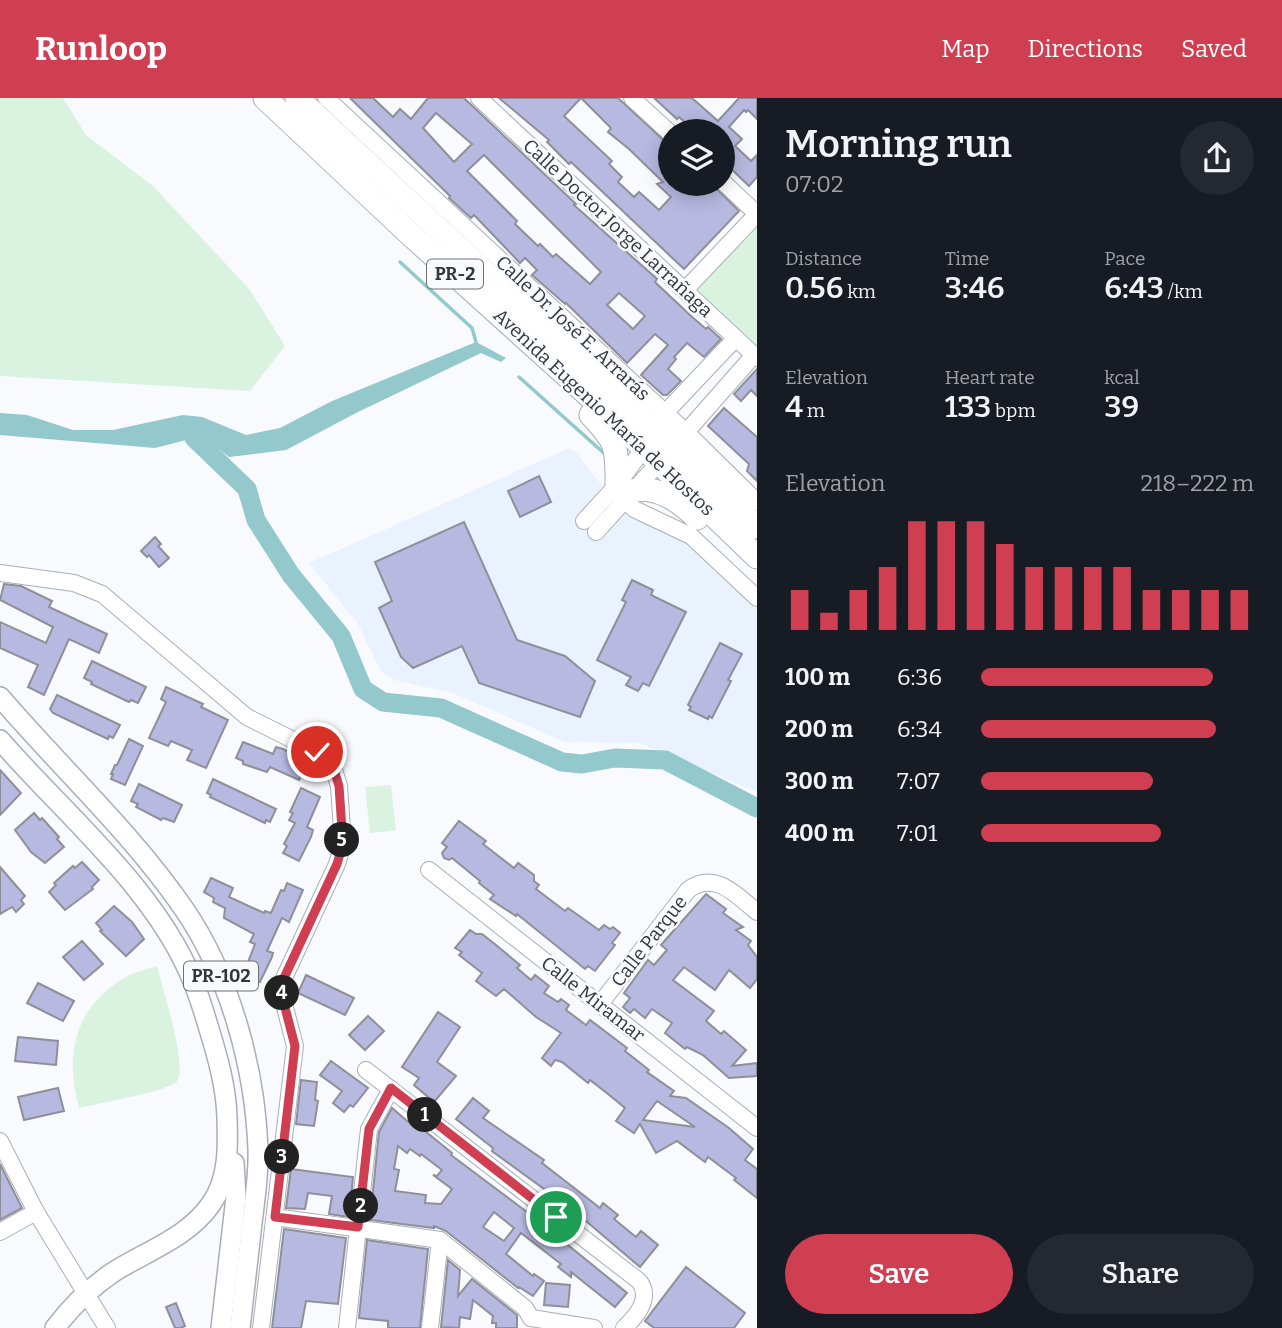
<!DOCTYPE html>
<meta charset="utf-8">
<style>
body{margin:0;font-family:Bitter,serif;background:#242831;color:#f1f3f6;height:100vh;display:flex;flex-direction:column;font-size:26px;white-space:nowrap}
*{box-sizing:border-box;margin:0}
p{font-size:23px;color:#9ea1a6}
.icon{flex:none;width:38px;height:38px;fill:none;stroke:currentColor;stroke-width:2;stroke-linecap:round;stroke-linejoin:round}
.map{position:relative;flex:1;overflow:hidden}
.drawer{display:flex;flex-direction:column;background:#171b24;width:525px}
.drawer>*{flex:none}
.buttons{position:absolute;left:658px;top:21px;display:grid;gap:14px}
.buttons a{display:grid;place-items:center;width:77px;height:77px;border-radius:50%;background:#171b24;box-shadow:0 4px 18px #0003;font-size:35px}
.pin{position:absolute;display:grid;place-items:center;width:60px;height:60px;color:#fff;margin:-30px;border:4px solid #fff;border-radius:50%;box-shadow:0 2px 7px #0007}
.km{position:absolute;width:35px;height:35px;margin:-18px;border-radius:50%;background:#222;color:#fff;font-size:19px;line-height:35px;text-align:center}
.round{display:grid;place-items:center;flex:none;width:74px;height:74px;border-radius:37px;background:#242831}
.overview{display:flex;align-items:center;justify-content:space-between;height:119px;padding:0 28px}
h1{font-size:38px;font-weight:600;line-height:52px}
.stats{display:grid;grid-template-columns:repeat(3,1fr);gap:10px;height:119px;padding:7px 28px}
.stats div{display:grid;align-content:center}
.stats b{font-size:30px;font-weight:600}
.stats small{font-size:19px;font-weight:400}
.stats p{font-size:19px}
.chart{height:196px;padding:14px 28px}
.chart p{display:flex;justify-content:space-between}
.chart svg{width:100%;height:126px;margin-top:7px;stroke:#cf3e51;stroke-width:6}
.cta{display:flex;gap:14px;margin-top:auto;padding:14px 28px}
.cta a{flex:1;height:80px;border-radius:42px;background:#cf3e51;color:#fff;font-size:28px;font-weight:600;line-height:80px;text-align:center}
.cta a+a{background:#242831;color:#f1f3f6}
ul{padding:0 28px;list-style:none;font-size:23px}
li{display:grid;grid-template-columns:112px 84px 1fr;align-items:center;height:52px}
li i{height:18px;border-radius:9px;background:#cf3e51}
header{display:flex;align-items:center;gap:42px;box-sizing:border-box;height:98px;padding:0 35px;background:#cf3e51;color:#fff}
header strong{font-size:33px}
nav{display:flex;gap:38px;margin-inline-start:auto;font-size:24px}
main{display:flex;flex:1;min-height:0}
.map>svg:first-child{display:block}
</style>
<header>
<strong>Runloop</strong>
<nav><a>Map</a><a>Directions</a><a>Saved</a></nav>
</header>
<main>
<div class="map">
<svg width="757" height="1230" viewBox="0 0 757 1230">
<rect width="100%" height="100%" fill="#f8fafe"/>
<!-- built -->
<polygon fill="#e9f2fe" points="570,350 578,357 623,414 690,444 757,504 757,694 640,645 565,644 453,595 394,582 381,573 358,526 309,465"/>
<!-- green -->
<g fill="#daf3e0">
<polygon points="0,0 63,0 86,37 153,88 250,192 285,248 250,293 0,278"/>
<polygon points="757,127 757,249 697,192"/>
<polygon points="391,687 396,732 370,735 365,689"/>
<path d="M157 868C162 888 188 969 177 983 171 993 95 1006 79 1010 64 956 75 908 126 879 135 874 147 871 157 868Z"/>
</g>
<!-- water -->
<polygon fill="#93c8cc" points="476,244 506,260 501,264 481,255 358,314 286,352 229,359 202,338 155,350 0,337 0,315 27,317 73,332 113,332 183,317 202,319 246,337 280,330 332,303"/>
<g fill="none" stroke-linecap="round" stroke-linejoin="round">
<!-- stream -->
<g stroke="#93c8cc" stroke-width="3.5">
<polyline points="400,164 472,230 476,244"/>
<polyline points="519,279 606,357"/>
</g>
<!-- river -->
<polyline stroke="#93c8cc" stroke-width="19" points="194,340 247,391 256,422 291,477 341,538 363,591 383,604 441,610 562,664 582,666 615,660 665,662 757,710"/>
</g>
<!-- building -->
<g fill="#b7b9e1" stroke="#8e8f98" stroke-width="2" fill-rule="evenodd">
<path d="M350 0H373L393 19 400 11 411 21 428 0H464L576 106 574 107 657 181 655 184 691 218 706 231 708 229 721 241 704 259 687 245 674 259 676 261 668 271 681 283 667 297H663L641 277 668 247 655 236 627 265 566 205 565 206 532 177 537 172 525 160 520 165 474 117 471 120 449 100 450 98ZM436 15 472 46 454 64 423 30ZM484 57 601 174 590 186 556 156 553 159 540 146 538 148 515 126 517 123 467 73ZM619 195 645 218 633 231 607 207Z"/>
<polygon points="499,0 581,0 564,18 612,63 609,66 622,79 618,84 634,99 639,94 659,112 671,99 657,86 663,84 629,51 608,34 611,30 581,0 618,0 670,48 670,86 712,86 739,113 684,171 571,64 569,66 547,44 549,42"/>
<polygon points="654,0 692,0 718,23 739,0 757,0 757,21 748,12 746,14 744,12 729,29 742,41 735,48 751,63 757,57 757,79 749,88 723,63 723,33 695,33 679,19 677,21"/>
<polygon points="757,271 757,298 751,292 741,303 734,296"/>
<polygon points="724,310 757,339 757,383 747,373 749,366 708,328"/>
<polygon points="539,378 551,404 520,419 508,393"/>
<polygon points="464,424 517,542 565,558 595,583 580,619 479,585 462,548 413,570 401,559 379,510 392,503 375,464"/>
<polygon points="155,439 161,446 158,448 169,460 159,469 149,457 147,459 141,453"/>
<polygon points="632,482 653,492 651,497 686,514 649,588 643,585 638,593 626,587 631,579 597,562 626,504 622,502"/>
<polygon points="4,486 21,488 52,503 49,509 107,536 99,555 69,541 44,597 28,589 38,567 0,550 0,524 46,545 53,529 0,502"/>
<polygon points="720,545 742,556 728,582 731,583 712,620 709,618 708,621 689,612 691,609 688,607"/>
<polygon points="92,563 146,589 138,605 131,602 129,604 91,586 92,584 84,580"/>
<polygon points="166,589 203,606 201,609 228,622 206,670 187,662 192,652 171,643 168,648 149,640 166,604 161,601"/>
<polygon points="57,597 120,627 113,640 109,638 108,641 93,634 53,615 50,611"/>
<polygon points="129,641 143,648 125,687 111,681 113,676 111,676 115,667 117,667"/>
<polygon points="243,644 273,656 276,649 283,651 308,664 299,682 270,669 267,674 243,666 243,663 236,660"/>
<polygon points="0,672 21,695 0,717"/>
<polygon points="213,681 276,711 270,724 266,722 265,725 210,699 211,697 207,695"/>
<polygon points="139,686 182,707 174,724 163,720 161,722 136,709 138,706 131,703"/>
<polygon points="301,690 320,699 307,729 313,732 311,739 299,763 283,755 287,748 284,746 295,725 289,722 293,715 290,714"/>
<polygon points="34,715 40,722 42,720 59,739 57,741 64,749 45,765 31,754 15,732"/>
<polygon points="459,723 486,743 483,746 514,770 518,765 534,777 534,783 539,787 536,791 565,813 568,810 599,832 604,827 610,831 613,829 620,835 612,845 615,847 595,873 588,868 585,871 517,816 516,818 490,801 494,797 479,785 480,783 452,760 449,762 444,760 442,755 447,749 442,745"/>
<polygon points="82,764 99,782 92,789 93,791 65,812 49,794 56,787 54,785 73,768 75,770"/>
<polygon points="0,769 25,798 21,802 24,806 16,814 12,809 0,816"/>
<polygon points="211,780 233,790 229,799 264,815 265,813 271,815 281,792 284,793 287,785 303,792 289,824 282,820 267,853 273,855 272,859 260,884 243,877 255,846 250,844 254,836 224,820 225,810 213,804 214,800 204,794"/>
<polygon points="706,796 726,811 723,815 743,829 736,832 751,843 748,847 757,859 757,881 750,890 729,872 715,892 684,869 673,882 714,913 706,923 721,936 724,933 746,952 732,968 757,965 757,978 729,980 703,957 687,949 685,951 665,935 672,925 652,911 645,920 634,911 630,915 623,909 630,900 624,895 648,862 654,867 667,852 661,847"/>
<polygon points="114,808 132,824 144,841 126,858 100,833 102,832 96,825"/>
<path d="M470 832 476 836H482L496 847 520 867 517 870 531 882 535 877 549 888 544 895 558 904 561 901 569 907 566 912 586 927 590 922 627 950 625 953 649 972 647 974 674 993 670 998 686 1000 729 1030 753 1051 745 1062 757 1071V1100L734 1082 736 1080 708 1059 705 1064 677 1043 656 1055 640 1026 634 1035 616 1023 625 1010 608 996 590 982 588 985 562 964 555 962 551 968 542 960 561 935 536 919 504 891 496 898 476 883 482 875 459 857 462 854 455 850ZM657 1003 695 1029 643 1022Z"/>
<polygon points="82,843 103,866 84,882 63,859"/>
<polygon points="306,877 354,900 345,917 298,895"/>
<polygon points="38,885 74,903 63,923 27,905"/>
<polygon points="438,914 460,929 437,964 456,978 434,1004 414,987 419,980 402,969"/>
<polygon points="368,918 384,933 365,952 349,937"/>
<polygon points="18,939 58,943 56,967 15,963"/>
<polygon points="331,963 368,990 353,1009 350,1007 344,1014 333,1005 342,993 320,977"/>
<polygon points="301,982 317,984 315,1002 318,1003 314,1028 296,1026"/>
<polygon points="58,990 64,1013 24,1022 18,999"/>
<polygon points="473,1000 489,1013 483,1020 544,1062 542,1065 600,1110 603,1105 618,1117 614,1121 636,1139 641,1133 658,1147 640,1169 586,1123 584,1125 568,1112 570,1110 492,1053 493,1050 456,1021"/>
<path d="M392 1010 413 1028 414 1026 425 1033 452 1055 451 1057 531 1117 627 1195 615 1209 571 1174V1179L558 1169 561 1166 521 1135 506 1156 533 1178 534 1176 544 1183 533 1198 519 1189 518 1190 446 1133 434 1128V1130L370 1122 379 1034ZM398 1048 407 1055 410 1051 420 1058 421 1056 442 1072 437 1078 433 1077 452 1091 441 1106 425 1105 426 1097 395 1093 399 1072 394 1071ZM494 1114 514 1130 504 1143 483 1129Z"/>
<polygon points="0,1066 22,1110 0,1122"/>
<polygon points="291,1071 353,1079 349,1119 329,1116 332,1098 308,1095 305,1111 286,1110"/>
<polygon points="284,1131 346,1140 338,1206 306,1203 301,1230 272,1230"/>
<polygon points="367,1142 428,1151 420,1230 388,1230 388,1223 359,1220"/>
<polygon points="448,1162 460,1172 458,1198 472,1181 517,1217 517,1230 496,1230 496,1225 492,1225 493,1218 473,1202 470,1221 460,1219 459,1230 441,1229"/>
<polygon points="686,1169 745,1215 734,1230 654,1230 645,1223"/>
<polygon points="546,1185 570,1187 568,1209 544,1207"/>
<polygon points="176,1205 185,1228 181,1230 175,1230 166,1209"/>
</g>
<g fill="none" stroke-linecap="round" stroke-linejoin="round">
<defs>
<g id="minor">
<polyline points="326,0 686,334 757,404"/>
<polyline points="479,0 757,260"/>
<polyline points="632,0 670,35"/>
<polyline points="723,84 757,116"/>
<polyline points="685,192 757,116"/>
<polyline points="661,324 665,315 736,240"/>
<polyline points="680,341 754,257"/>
<polyline points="618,395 634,411 691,438 757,500"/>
<polyline points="584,423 617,387 649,343"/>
<polyline points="596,434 665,358"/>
<polyline points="0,475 74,485 102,496 247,619 317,654 334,672 339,688 343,746 337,766 284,880 282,898 295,948 261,1230"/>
<polyline points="429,772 757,1030"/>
<path d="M600 906 688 792C715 772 736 797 757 814"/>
<path d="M366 972 639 1183C652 1199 637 1218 624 1230"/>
<polyline points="0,1043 36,1114 107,1230"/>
<polyline points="275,1119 440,1142 525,1210 531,1220"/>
<polyline points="0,1134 36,1114"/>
<polyline points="531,1220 594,1230"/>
<polyline points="347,1230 369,1031 391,991"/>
<polyline points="430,1230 440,1142"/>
</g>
<g id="major">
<path d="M0 599C60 669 131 734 184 811 230 878 255 970 258 1051 259 1075 255 1100 252 1125 248 1160 244 1195 240 1230"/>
<path d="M0 642C64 716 154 789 192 881 199 897 204 914 209 931 218 960 226 989 227 1019 228 1048 229 1081 211 1106 188 1140 144 1154 112 1175 90 1190 71 1209 55 1230"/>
<polyline points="221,1230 236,1099 234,1065"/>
</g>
<g id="highway">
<polyline points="265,0 411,137 596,304 757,459"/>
<polyline points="297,0 673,348 757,429"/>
<path d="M591 317C618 345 617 350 617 387"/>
<path d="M632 393C656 386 681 404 697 420"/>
</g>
</defs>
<!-- minor casing -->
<use href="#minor" stroke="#a8aeb6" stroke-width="18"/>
<!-- major casing -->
<use href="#major" stroke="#a8aeb6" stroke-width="22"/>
<!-- highway casing -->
<use href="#highway" stroke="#a8aeb6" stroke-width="25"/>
<!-- minor -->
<use href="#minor" stroke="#fff" stroke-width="16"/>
<!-- major -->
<use href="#major" stroke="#fff" stroke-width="19"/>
<!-- highway -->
<use href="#highway" stroke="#fff" stroke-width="23"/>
</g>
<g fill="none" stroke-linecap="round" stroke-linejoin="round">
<defs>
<polyline id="route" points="317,654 334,672 339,688 343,746 337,766 284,880 282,898 295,948 275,1119 358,1129 369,1031 391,990 556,1119"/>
</defs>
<!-- route casing -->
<use href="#route" stroke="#fff" stroke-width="14"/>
<!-- route -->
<use href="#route" stroke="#cf3e51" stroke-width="9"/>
</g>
<g text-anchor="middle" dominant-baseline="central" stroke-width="5" stroke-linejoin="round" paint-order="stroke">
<!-- shield labels -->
<g fill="#f8fafe" stroke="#6e7174" stroke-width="2">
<rect x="427" y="161.5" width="56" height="29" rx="5"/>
<rect x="184" y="863.5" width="74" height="29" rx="5"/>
</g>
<g font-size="18" font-weight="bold" fill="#333639">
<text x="455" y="176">PR-2</text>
<text x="221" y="878">PR-102</text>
</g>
<!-- street labels -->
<g font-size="19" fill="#333639" stroke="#f8fafe">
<text transform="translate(618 130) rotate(43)">Calle Doctor Jorge Larrañaga</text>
<text transform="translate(573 230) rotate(43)">Calle Dr. José E. Arrarás</text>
<text transform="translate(604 314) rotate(43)">Avenida Eugenio María de Hostos</text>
<text transform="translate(649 843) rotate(-52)">Calle Parque</text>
<text transform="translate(593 901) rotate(38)">Calle Miramar</text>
</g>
</g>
</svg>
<div class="buttons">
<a><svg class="icon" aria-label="layers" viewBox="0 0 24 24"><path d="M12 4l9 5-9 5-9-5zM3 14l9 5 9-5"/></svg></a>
</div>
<div class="pin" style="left:556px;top:1119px;background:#1e9e55"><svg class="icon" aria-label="arrive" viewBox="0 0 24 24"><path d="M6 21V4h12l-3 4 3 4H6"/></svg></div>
<div class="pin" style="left:317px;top:654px;background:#d93025"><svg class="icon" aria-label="check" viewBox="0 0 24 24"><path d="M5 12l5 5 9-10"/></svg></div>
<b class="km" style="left:425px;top:1017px">1</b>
<b class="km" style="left:361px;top:1108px">2</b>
<b class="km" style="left:282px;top:1059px">3</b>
<b class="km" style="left:282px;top:895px">4</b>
<b class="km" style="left:342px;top:742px">5</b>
</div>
<section class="drawer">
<div class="overview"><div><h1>Morning run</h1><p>07:02</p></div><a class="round"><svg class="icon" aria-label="share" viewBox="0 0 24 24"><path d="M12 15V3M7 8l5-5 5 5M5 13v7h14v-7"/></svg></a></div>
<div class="stats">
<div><p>Distance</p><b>0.56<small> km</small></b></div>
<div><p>Time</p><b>3:46</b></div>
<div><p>Pace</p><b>6:43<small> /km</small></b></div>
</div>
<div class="stats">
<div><p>Elevation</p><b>4<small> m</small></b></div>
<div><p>Heart rate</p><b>133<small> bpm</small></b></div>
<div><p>kcal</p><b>39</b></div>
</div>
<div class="chart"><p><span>Elevation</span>218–222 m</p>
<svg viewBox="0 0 160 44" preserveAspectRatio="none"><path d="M5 44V30M15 44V38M25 44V30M35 44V22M45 44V6M55 44V6M65 44V6M75 44V14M85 44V22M95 44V22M105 44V22M115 44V22M125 44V30M135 44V30M145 44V30M155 44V30"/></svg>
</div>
<ul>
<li><b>100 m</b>6:36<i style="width:85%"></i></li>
<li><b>200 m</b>6:34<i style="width:86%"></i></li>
<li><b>300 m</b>7:07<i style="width:63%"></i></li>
<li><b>400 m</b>7:01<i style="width:66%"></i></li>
</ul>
<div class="cta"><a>Save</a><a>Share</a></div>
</section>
</main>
